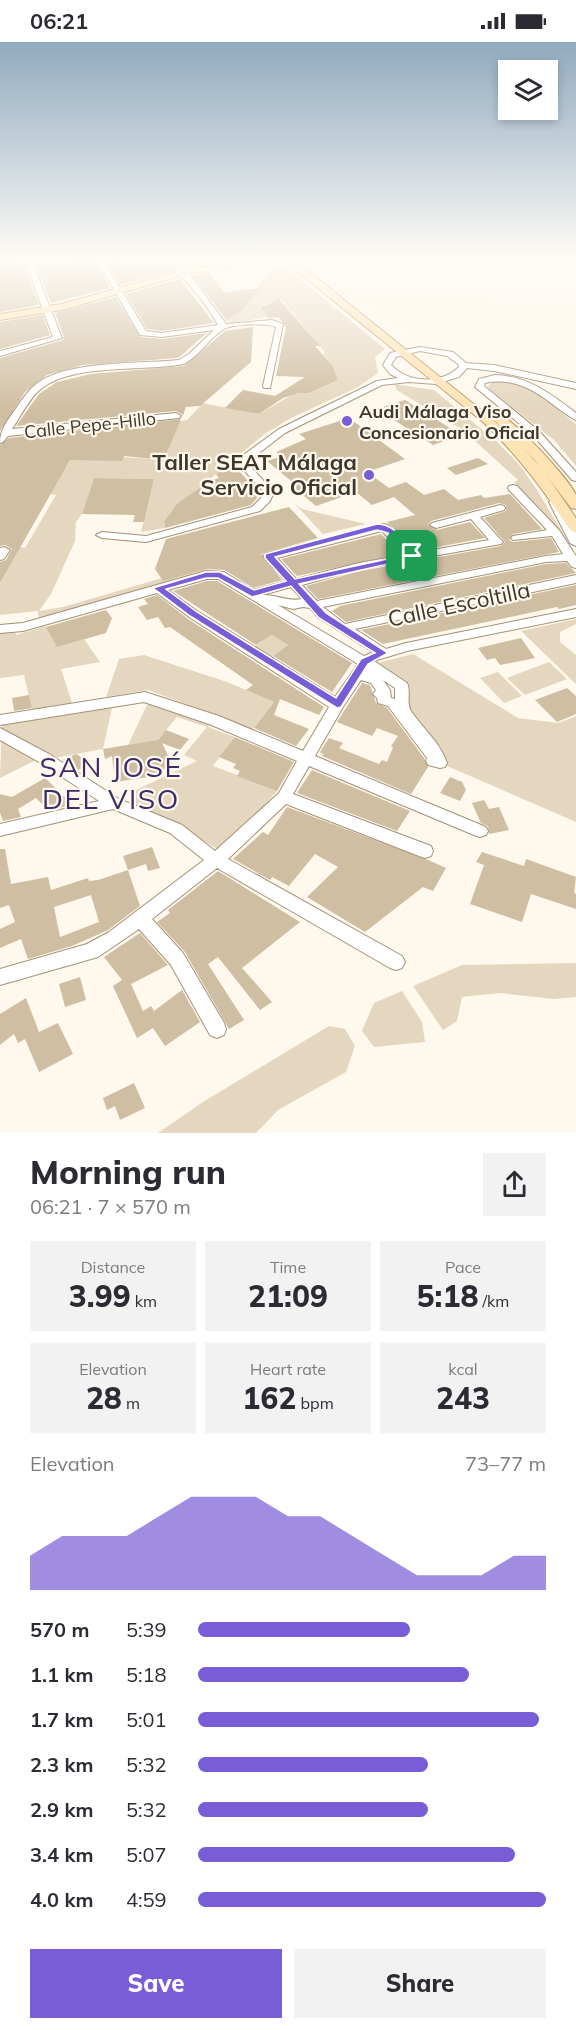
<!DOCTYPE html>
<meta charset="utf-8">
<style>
body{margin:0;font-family:Mulish,sans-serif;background:#f2f2f3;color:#2b2b33;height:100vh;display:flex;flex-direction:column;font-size:22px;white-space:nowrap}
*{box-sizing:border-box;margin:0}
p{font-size:20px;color:#7c7c81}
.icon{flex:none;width:33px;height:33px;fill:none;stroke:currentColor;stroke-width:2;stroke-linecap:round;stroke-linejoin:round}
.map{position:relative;height:1091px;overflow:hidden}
.details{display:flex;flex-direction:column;background:#fff;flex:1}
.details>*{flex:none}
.buttons{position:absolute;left:498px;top:18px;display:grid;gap:12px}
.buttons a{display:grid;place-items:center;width:60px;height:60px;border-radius:0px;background:#fff;box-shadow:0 3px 9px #0003;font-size:30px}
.pin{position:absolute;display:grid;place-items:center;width:51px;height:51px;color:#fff;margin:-26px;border-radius:12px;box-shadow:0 3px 9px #0006}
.round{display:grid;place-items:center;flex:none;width:63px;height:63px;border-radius:0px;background:#f2f2f3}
.head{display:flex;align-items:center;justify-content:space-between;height:102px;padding:0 30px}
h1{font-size:33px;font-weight:800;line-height:45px}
.figures{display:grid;grid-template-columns:repeat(3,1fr);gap:9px;height:102px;padding:6px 30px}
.figures div{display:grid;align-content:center;border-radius:0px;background:#f2f2f3;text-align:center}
.figures b{font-size:30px;font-weight:800}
.figures small{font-size:16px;font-weight:400}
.figures p{font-size:16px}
.chart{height:168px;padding:12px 30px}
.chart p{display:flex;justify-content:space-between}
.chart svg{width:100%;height:108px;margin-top:6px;fill:#785dd7;opacity:.7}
.cta{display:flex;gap:12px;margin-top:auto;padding:12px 30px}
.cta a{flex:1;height:69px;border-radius:0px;background:#785dd7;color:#fff;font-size:24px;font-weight:800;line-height:69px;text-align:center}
.cta a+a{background:#f2f2f3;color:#2b2b33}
ul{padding:0 30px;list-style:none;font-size:20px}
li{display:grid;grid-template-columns:96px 72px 1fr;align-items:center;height:45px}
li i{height:15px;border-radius:8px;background:#785dd7}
.status{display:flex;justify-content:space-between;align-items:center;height:42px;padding:0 30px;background:#fff;direction:ltr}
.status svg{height:16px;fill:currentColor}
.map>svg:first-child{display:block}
</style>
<div class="status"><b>06:21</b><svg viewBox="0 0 49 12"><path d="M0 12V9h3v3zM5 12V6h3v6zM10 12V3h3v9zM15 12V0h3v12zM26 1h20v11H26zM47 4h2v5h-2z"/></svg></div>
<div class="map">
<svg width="576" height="1091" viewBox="0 0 576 1091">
<rect width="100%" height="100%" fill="#fff8ec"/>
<!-- green -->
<g fill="#e5d7bf">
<polygon points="115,216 228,216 181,225 141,228"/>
<path d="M273 224 284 225 295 233 385 307 375 315 378 331 358 345 291 376 266 391 172 468 164 479 165 486 141 490 154 437 94 436 82 472 76 480 75 499 51 552 39 569 63 565 231 516 259 512 39 577 38 569 0 573V541L20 505 25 506 56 453 50 452 70 418 124 415 164 418 180 379 187 378 203 361 259 372 295 351H309L338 338 334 325 324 313V309L281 257 262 263 267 275 232 281 225 278C249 265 257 244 273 224Z"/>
<path d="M493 340C525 335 553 365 576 382V424L554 398 489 347 488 344Z"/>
<polygon points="394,342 434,348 497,400 518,421 537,448 567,498 514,440 518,438 463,388 395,347 397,346"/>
<polygon points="295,462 302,467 366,482 323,492"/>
<polygon points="576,577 576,582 560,590 560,600 576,613 576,642 521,589"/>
<polygon points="46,584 57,605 84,597 100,620 61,627 72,661 32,668 24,633 0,636 0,589 14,588 16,593"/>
<polygon points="272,593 288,603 270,616 254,605"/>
<polygon points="413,612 518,676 558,681 576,674 576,780 440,721 402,667 402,644 373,622"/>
<polygon points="144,613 227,640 274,660 253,687 148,648 106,655 119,617"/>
<polygon points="549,620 567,637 525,653 507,636"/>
<polygon points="498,630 522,654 504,661 480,636"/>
<polygon points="153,660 210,680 208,685 235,695 213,724 278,748 255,774 218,807 129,760 136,748 197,719 184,713 207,685 177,675 157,699 128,703 147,663"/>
<polygon points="112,662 119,665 112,666 103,707 32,720 0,736 2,682"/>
<polygon points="576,921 576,955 554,957 500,951 462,955 457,979 443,988 413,944 462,923"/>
<polygon points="402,949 422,980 425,1000 374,1005 362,989 374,961"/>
<polygon points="329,984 345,987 355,1004 346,1030 278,1068 256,1091 158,1091 203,1060"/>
</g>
<!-- building -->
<g fill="#d0bea2" fill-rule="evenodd">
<polygon points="0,216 21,216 39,263 0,270"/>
<polygon points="73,216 94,216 110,246 51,261 36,224 68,220"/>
<polygon points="105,216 115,216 141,228 176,224 172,229 121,243"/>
<polygon points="209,231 224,250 261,246 242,268 226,278 194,234"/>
<polygon points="180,237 214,281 162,289 147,287 126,252"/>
<polygon points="116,255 140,295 162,297 207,291 178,316 83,323 47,333 25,350 0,389 0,316 63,298 64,295 55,271"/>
<polygon points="279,257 320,304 315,304 333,324 338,338 309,351 298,351 283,356 259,372 225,366 243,348 275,354 305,335 276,334 286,285 279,275 268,276 261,265"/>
<polygon points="43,273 50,293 0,307 0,280"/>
<polygon points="253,285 251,320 200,364 186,365 183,373 176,369 16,384 39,352 57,340 91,332 184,324 225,289"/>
<polygon points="405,358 453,388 439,393 447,398 433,403 377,367"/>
<polygon points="349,376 405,417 367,430 389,446 406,440 424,453 444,447 458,458 481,453 484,456 510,452 542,487 513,492 509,498 513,500 551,496 559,510 318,557 306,544 360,529 501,504 505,500 484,476 506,469 506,463 499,461 431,479 428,483 437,488 470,480 485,496 416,509 387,480 415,473 394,455 372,463 356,450 316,464 292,444 296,443 267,419 282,414 276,410 306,397 299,392"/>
<polygon points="181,377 164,418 124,414 122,419 70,418 0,541 0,520 6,518 12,507 5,503 0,504 0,403 9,396"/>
<polygon points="478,416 488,422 456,433 447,426"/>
<polygon points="232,421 257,449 257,456 251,463 165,486 164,479 177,462 209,439 219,436 216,432"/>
<polygon points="94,436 154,437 144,480 133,480 135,473 82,472"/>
<polygon points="289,465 318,496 261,512 282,538 253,546 225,528 206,527 163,539 155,527 166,497"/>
<polygon points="381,492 400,512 297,534 281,517"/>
<polygon points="566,521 576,531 346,580 332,569 340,564 546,522"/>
<polygon points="207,539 217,539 352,621 332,650 273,614 288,603 272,593 256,603 173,549"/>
<polygon points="576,543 576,563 559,567 557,565 383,602 361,588"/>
<polygon points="157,553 188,577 324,665 319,673 280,657 274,673 309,687 296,704 254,686 274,660 246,648 253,643 170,585 165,586 158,575 147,578 138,565 148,562 144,557"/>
<polygon points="106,568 112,576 106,591 57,605 46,585"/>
<polygon points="521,596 535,616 500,623 495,616 487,618 478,606"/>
<polygon points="362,641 370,643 376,661 387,666 424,716 428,725 411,752 322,714 323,712 320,710 329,696 343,701 339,706 379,722 382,718 387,720 393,705 391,704 398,694 377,686 372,694 337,680"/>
<polygon points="567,646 576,654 576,672 557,680 535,658"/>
<polygon points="29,653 32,666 14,669 12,656"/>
<polygon points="166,688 189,697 180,708 162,701 173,724 160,728 161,733 115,740 112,714 105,717 103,707 158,698"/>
<polygon points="235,695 294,720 277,749 237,734 240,729 233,726 236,722 219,715"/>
<polygon points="76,712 92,722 78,728 63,718"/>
<polygon points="312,728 410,769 397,789 297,751"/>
<polygon points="450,735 462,740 466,748 460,759 440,751"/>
<polygon points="45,736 73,763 48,768 36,756 18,767 21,775 3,779 0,771 0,752 12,755"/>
<polygon points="484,758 489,767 499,765 509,788 489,792 488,784 481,781 472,761"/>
<polygon points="287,765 428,818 446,826 433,849 423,845 365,890 307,855 338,825 315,812 289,844 272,835 270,838 233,817 263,790 268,793"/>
<polygon points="152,805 160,826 148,829 146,822 128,828 123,814"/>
<path d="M0 807H5L11 842 48 835 51 848 88 836 89 839 98 838 128 828 140 864 108 888 72 904 28 917 21 897 0 906V887L15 880 9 863 0 866ZM91 853 99 880 60 895 54 865Z"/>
<polygon points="482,810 524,824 526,817 576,835 574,851 576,852 576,867 531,852 522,880 470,862 484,823 476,820"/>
<polygon points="218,829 300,880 242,926 272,960 260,968 218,915 208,922 244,978 229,987 185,910 157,880 170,871 168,868"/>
<polygon points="140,891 168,923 131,942 143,969 151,964 154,969 182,948 200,980 165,1004 153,986 137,996 113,944 122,938 104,915"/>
<polygon points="80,935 86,958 65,965 59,942"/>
<polygon points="26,956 39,990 58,981 73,1012 39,1030 25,997 18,1001 14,992 0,1003 0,972"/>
<polygon points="134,1041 145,1066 120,1078 115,1064 107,1068 103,1056"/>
</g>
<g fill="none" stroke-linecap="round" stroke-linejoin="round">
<defs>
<g id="minor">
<polygon points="24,216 30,216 31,218 71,216 68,218 33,222 62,296 0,314 0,309 53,295"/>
<path d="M96 216H102L146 289 162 291 218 283C207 263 191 243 174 228L178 226 190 232 226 282 272 278 283 282 270 346H264L263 344 276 285C267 281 233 282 224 287 210 295 201 312 184 322 143 330 75 321 42 346 29 356 21 374 12 387L176 371 181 374 179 376 8 394 3 400 0 401C0 388 7 379 15 368 20 360 27 350 35 343 65 318 140 322 179 318L189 312 214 288 162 295 140 293Z"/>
<path d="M420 305 453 310 466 321 494 323 576 341V347L494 329 467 326 459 335 436 342 409 340 382 343 285 391 250 418 249 423 274 450 270 459 260 469 146 500 102 496 96 493 102 490 146 494 252 465 261 456 264 450 240 424 238 420 242 414 279 387 377 339 398 336 390 332 383 323 390 311ZM420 309 447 314 458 322 459 325C440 343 408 341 391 323L396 315Z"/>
<path d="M495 333C528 334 551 352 576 371V378C569 375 562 369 556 365 535 348 513 335 485 341L484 344 539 389 576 430V439L572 438 533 393 475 345 479 337Z"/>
<path d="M513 443 517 444 559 488 576 514V526L572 525 567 519 546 520 323 565 345 582 576 533V541L355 587 386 607 406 601 576 567V575L407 609 374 619 407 641C411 649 406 661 411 669 423 687 440 700 447 721L445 725 440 726 428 723 426 719 427 716 388 664 378 661 377 656 373 652 376 648 371 641 361 638 343 665 315 714 486 785 488 789 486 793 480 795 474 793 309 724 293 752 431 804 433 809 431 814 425 816 419 814 286 762 228 817 402 914 405 920 402 926 396 928 390 926 217 826 152 877 183 911 224 981 226 987 224 993 217 996 210 993 171 923 139 887 98 915 0 943V927L87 902 109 890 204 818 170 791 113 767 0 794V782L99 759 39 720 0 698V686L49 712 119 757 182 783 215 809 279 751 297 719 209 682 144 660 0 683V673L145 650 219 674 303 709 329 665 189 575 157 551 23 589 0 591V583L23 581 206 529 224 530 253 548 286 539 265 516 263 514 265 512 384 482 388 483 415 511 489 498 471 477 436 486 430 483 432 481 500 463 504 464 505 466 504 468 480 475 501 498 503 500 501 502 360 527 302 543 317 559 546 514 563 512 552 494 513 498 511 496 513 494 547 488 509 448 508 446 509 444ZM382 489 404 513 359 521 296 537 277 516ZM207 537H218L358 622 335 655 197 569 168 548ZM291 545 302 557C288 560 275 552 262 553ZM278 563 293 567 303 565 310 566 319 576 373 610 364 614ZM383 638 395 646V657L391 656 390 648Z"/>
<polygon points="554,457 559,460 576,491 576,504 570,501 549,460"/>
<polygon points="4,505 10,508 4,517 0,518 0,506"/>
</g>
<g id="major">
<path d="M254 216H311L297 220 491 376 519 401 543 428 576 476V490L571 489C544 449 518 413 483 380L288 222 265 219 184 233 62 268 0 278V272L61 262 183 228Z"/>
<path d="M494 369C510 373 569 436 576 453 576 457 576 463 576 467L571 466 534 417 490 374V370Z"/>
</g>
</defs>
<!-- minor casing -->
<use href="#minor" stroke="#a29176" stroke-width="2"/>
<!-- major casing -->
<use href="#major" stroke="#bb9a64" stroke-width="2"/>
<!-- minor -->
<use href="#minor" fill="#fff" fill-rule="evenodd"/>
<!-- major -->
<use href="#major" fill="#fee3b4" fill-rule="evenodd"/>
</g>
<!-- sky -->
<linearGradient id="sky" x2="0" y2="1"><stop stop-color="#90aabf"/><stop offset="0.59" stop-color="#fffcf6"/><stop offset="1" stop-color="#fffcf6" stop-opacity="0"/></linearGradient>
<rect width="576" height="369" fill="url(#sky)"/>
<!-- route -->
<path fill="#785dd7" stroke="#fff" stroke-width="1.5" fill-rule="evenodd" d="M377 482C395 482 405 500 415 512V516L299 542 326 571 388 611 368 622 341 665 337 666 190 574 153 546 206 530H220L254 548 286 539 265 516V512ZM377 488 388 491 406 513 295 537 275 515ZM206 536H218L252 555 291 544 319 576 375 611 361 617 336 656 197 570 166 547Z"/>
<!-- markers -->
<g fill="#785dd7" stroke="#fff8ec" stroke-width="2">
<circle cx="347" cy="379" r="6"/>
<circle cx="369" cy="433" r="6"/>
</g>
<g text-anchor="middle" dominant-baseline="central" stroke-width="4.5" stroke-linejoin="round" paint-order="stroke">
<!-- far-poi labels -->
<g font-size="18" font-weight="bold" fill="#3e372b" stroke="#fff8ec" text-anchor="start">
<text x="359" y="369">Audi Málaga Viso<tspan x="359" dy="21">Concesionario Oficial</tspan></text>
</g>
<!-- far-street labels -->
<g font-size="18" fill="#3e372b" stroke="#fff8ec">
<text transform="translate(90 383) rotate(-6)">Calle Pepe-Hillo</text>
</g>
<!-- poi labels -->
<g font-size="22" font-weight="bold" fill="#3e372b" stroke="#fff8ec" text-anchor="end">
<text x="357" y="420">Taller SEAT Málaga<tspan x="357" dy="25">Servicio Oficial</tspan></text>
</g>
<!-- street labels -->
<g font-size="22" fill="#3e372b" stroke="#fff8ec">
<text transform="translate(459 562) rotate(-12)">Calle Escoltilla</text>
</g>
<!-- near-neighbourhood labels -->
<g font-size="28" letter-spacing="1.5" fill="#392c68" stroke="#fff8ec">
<text x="111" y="724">SAN JOSÉ<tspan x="111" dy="32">DEL VISO</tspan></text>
</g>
</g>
</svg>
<div class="buttons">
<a><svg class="icon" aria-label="layers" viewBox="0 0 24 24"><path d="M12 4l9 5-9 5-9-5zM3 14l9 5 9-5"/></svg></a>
</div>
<div class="pin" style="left:412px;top:514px;background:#1e9e55"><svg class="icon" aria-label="arrive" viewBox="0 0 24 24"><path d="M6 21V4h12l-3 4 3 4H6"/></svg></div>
</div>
<section class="details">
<div class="head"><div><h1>Morning run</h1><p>06:21 · 7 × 570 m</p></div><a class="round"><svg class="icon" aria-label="share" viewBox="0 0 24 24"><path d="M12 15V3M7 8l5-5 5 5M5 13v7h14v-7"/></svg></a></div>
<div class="figures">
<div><p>Distance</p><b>3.99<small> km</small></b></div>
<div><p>Time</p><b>21:09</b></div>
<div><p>Pace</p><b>5:18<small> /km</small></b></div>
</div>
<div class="figures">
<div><p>Elevation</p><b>28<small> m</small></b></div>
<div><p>Heart rate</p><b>162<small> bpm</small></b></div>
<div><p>kcal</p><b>243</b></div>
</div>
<div class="chart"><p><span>Elevation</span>73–77 m</p>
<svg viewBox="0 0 160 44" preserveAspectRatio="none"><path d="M0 44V30L10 22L20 22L30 22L40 14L50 6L60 6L70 6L80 14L90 14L100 22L110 30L120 38L130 38L140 38L150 30L160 30V44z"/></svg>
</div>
<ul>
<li><b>570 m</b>5:39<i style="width:61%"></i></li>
<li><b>1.1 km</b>5:18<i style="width:78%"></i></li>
<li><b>1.7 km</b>5:01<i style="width:98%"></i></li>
<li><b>2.3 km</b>5:32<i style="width:66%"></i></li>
<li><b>2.9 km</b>5:32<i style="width:66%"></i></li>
<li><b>3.4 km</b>5:07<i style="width:91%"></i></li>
<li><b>4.0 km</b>4:59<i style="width:100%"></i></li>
</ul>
<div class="cta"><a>Save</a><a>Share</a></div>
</section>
